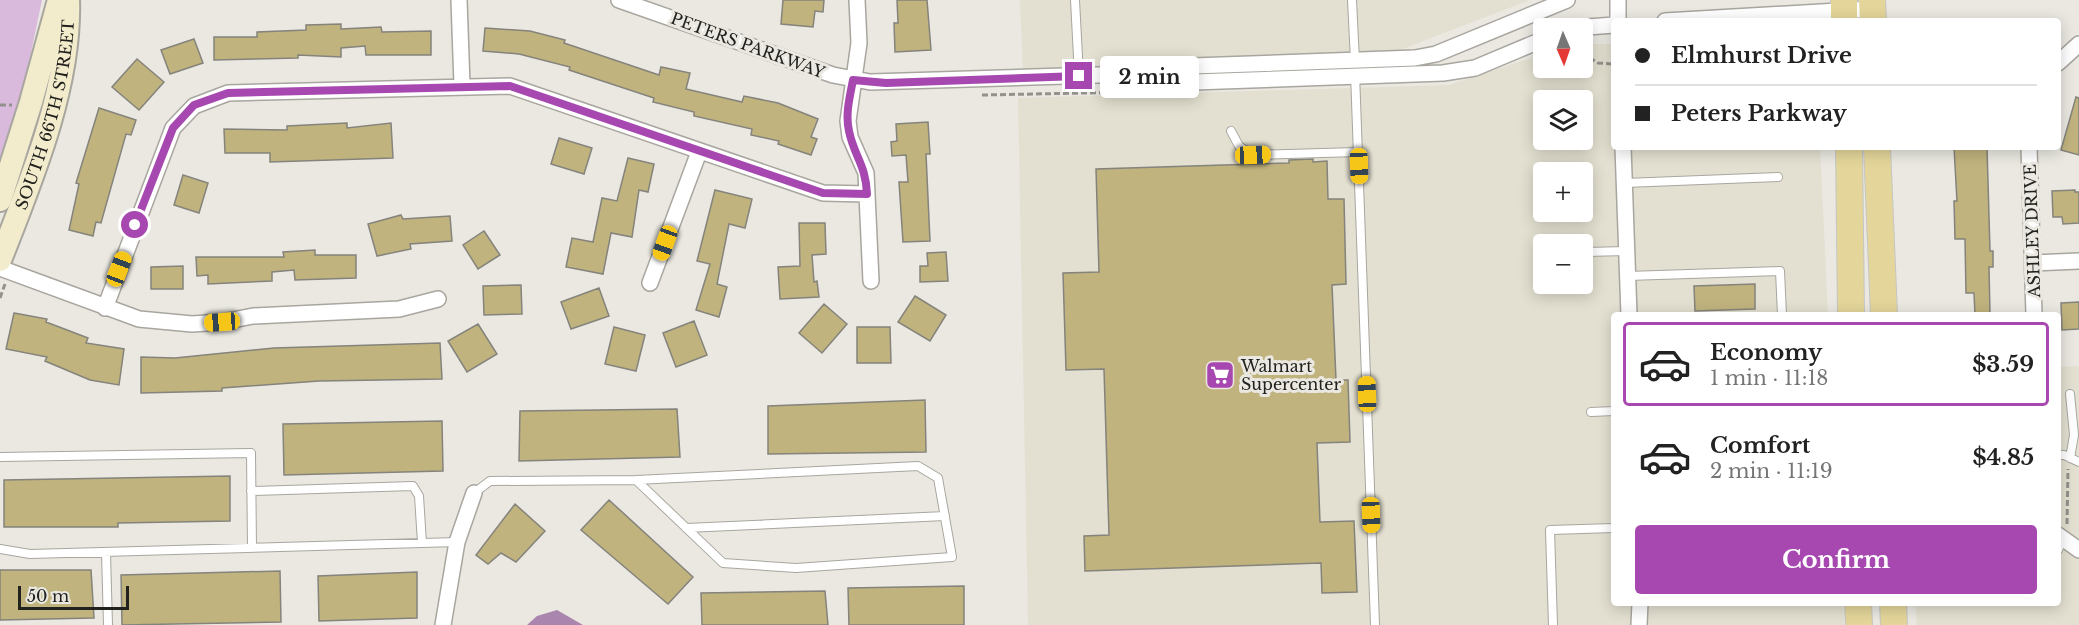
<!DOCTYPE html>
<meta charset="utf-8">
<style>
body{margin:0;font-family:"Libre Baskerville",serif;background:#f6f6f6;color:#222;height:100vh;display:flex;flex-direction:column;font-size:22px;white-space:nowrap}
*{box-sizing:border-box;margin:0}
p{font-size:20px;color:#767676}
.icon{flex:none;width:33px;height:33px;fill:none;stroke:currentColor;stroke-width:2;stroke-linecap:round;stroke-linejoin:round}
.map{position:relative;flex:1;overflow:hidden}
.panel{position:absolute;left:1611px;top:312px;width:450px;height:294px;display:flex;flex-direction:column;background:#fff;border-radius:6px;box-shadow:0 3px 15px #0003}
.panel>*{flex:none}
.guide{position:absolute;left:1611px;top:18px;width:450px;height:132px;border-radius:6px;box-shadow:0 3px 15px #0003;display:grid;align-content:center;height:132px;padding:0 24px;background:#fff}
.needle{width:39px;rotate:178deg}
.fabs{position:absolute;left:1533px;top:18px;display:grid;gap:12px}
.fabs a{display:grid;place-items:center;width:60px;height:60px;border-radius:6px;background:#fff;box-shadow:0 3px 15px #0003;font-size:30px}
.scale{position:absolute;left:18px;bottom:15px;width:111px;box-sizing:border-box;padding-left:6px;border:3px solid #21211e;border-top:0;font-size:16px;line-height:21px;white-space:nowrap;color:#21211e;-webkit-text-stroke:4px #eae8e1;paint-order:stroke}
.end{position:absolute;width:27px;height:27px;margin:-14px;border:8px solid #a748b1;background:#fff;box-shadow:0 0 0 3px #fff}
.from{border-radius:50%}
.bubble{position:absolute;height:42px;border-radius:6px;background:#fff;box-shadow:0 3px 15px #0003;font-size:20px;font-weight:800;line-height:42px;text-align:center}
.car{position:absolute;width:18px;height:36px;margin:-18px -9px;border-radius:8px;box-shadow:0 0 4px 2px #0007;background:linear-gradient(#f5c518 24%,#345 0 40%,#f5c518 0 76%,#345 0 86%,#f5c518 0)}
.guide b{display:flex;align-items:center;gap:21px;height:57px;font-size:22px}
.guide b+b{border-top:2px solid #e0e0e0}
.guide i{width:15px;height:15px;background:#222}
ul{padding:10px 0 0;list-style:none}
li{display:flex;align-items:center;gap:18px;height:84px;margin:0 12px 9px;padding:0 12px;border:3px solid transparent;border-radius:6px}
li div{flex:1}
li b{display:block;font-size:22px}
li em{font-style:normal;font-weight:800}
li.current{border-color:#a748b1}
li>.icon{width:54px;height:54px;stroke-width:1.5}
.button{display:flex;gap:12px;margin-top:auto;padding:12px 24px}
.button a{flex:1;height:69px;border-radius:6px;background:#a748b1;color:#fff;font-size:24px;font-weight:800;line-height:69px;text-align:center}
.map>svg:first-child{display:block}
</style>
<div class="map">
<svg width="2079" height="625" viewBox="0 0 2079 625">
<rect width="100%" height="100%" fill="#eae8e1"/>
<path fill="#e3e0d1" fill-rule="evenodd" d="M1020 0H1530L1400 50 1023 70Z
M1583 44H1614V147H1820L1828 315H1614V603H1843L1844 625H1028L1018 98 1449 85 1543 54 1544 68H1582ZM1544 100H1582V140H1544ZM1544 172H1582V212H1544ZM1544 244H1582V284H1544Z
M2079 366V625H1917L1915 603H2058V367Z"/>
<path fill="#d9b9dc" d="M0 0H42L20 105 0 169Z"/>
<path fill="#aa85ae" d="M557 610 583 625H527L537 616Z"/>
<path fill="#c0b37e" stroke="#84837c" stroke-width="1.5" d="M783 0H824L823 12 815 11 813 27 781 24Z
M897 0H927L931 50 895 52 894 23H898Z
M341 24V29L381 27 382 32 431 31V55H366L365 46 341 48V57L298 55V58L214 60V37H257V32L306 30V25Z
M485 28 530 31 565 40 564 43 659 75 661 67 690 73 686 89 742 102 744 96 778 103 818 119 811 137 817 139 811 155 778 144 779 141 751 135 752 129 694 116V112L653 102 654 98 569 70 570 67 519 54 483 51Z
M194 39 203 63 170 74 161 50Z
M137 59 164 82 139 110 112 87Z
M2076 97 2079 98V155L2061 150Z
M99 108 136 120 131 135 126 134 101 223 96 222 93 236 69 230 79 184 76 183Z
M928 122 930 154H926L930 241 903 242 899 182H908L906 155 892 156 891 142 897 141 896 124Z
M347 123V128L391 123 393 158 270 162V153H225L224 129 287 130V126Z
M559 138 592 148 584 174 551 164Z
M1954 147H1987L1990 251H1993V267H1989L1990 315H1975L1974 293H1966L1965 239H1955L1954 201H1957Z
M628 158 654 164 648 192 639 190 632 237 611 233 603 274 566 267 572 238 593 242 602 198 617 201Z
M1313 159V162L1327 161 1328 199H1344L1346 284 1332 285 1336 380H1348L1350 442 1317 443 1320 522 1354 521 1357 592 1322 593 1321 563 1085 571 1084 536 1109 535 1104 369 1066 370 1063 273 1099 272 1096 169 1289 163V160Z
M183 175 208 183 199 213 174 205Z
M715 190 752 199 745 228 729 224 717 284 727 287 719 317 696 310 710 264 697 261Z
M2075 190V192H2079V223L2063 224 2062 217H2053L2052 191Z
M401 215 403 219 450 216 452 241 410 244 411 249 377 256 368 224Z
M799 223H825L826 254 812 255 814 282 817 281 819 297 780 299 778 267 800 266Z
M484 231 500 255 478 269 463 245Z
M315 250V255H356V278L295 280 294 270 272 272V281L208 284V275L197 276 196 257H284L283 252Z
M946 252 948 281 920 282V266H928L927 253Z
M183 266V289H151V267Z
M1755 284V309L1695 311 1694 286Z
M521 285 522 314 484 315 483 286Z
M599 288 609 316 571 329 561 302Z
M915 296 946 315 930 341 898 322Z
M2079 302V329L2062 330 2061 303Z
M824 304 847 324 822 353 799 333Z
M14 313 47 319 46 322 88 338 86 343 124 349 119 385 90 380 45 361 47 357 6 349Z
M694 321 707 355 676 367 663 333Z
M478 324 497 354 467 372 448 341Z
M614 327 645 335 636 371 605 364Z
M857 327H890L891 363H857Z
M440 343 442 379 319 381 222 388V391L141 393V357L175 358 274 348Z
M925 400 926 452 768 454V406Z
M677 409 680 457 519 461 520 411Z
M442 421 443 471 284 475 283 424Z
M230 476V521L118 523V527H4V480Z
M609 500 693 577 668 604 581 530Z
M515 504 545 531 516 562 501 553 488 564 476 555Z
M0 570H91L94 618 0 620Z
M280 571 281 622 122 625 121 575Z
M417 572V618L319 621 318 576Z
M964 586V625H849L848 588Z
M825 591 828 625H702L701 593Z"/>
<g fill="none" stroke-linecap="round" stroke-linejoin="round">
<g stroke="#a8a69f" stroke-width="10">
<path id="lane" d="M1075 0 1079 76
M1352 0 1355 61
M1355 73 1375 625
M1231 131 1239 146 1253 155 1358 152
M1625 183 1778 177
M1585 252 1627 251
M1628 276 1780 271 1782 315
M1591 412 1614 411
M2058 455H2064L2079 462
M0 457 251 453 252 548
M2070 458 2074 435 2070 394
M251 491 413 486 419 496 422 543
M474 493 490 481 636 480 723 563 796 568 952 557 938 478 918 466 636 480
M686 528 945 516
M0 549 30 554 457 542
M2058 550 2063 539
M106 553 108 625
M1553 625 1550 530 1614 528"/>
</g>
<g stroke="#a8a69f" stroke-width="18">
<path id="street" d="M459 0 462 85
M619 0 833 75 870 82 1131 74 1193 66 1415 58 1436 54 1567 0
M857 0 859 43 848 121 850 137 866 173 871 281
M1618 0V21
M1665 21 1872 9
M1574 28 1614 25
M2058 63 2079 44
M1137 75 1163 82H1194L1443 73 1475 68 1544 39
M1623 147 1629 315
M2029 147 2034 315
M2033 263 2079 261
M0 268 139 319 192 324 222 322 253 316 399 309 438 299
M650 283 699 152
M105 308 173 128 194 106 228 93 510 86 823 193 867 194
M2058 535 2079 550
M443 625 457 542 474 493
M1639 625 1640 603"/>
</g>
<g stroke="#a8a69f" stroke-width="26">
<g id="secondary">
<path d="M0 200 31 102 59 0"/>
<path id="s1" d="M0 260C31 181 71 86 68 0"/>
</g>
</g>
<g stroke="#c5c5c4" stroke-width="28">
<path id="primary" d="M1844 0V21
M1872 0 1873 21
M1849 147 1851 315
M1877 147 1884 315
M1858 603 1859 625
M1893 603 1894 625"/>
</g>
<path stroke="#93918c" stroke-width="3" stroke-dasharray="6 3" stroke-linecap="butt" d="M1582 53 1598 63 1614 64
M982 95 1137 92
M0 105H12
M0 298 5 284
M2067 524 2068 469"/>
<use href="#lane" stroke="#fff" stroke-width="8"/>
<use href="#street" stroke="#fff" stroke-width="15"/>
<use href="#secondary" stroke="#f2ebcc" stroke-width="22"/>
<use href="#primary" stroke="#e4d69a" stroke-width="26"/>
</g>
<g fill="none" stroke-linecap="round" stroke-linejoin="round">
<path stroke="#a748b1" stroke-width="8" d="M135 225 173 128 194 105 228 93 510 86 823 193 867 194C866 165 854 156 849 131 845 114 850 96 853 80L886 83 1079 76"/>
</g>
<defs>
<g id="supermarket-square" transform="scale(1.5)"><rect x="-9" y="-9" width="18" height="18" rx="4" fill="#a748b1" stroke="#eae8e1"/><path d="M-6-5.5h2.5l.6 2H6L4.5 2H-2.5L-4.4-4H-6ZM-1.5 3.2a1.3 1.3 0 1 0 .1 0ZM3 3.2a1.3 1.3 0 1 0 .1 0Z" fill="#fff"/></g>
</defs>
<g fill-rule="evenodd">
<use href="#supermarket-square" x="1220" y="375"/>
</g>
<g text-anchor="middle" stroke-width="6" stroke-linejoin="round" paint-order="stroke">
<g font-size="16" fill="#21211e" stroke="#eae8e1">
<text transform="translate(748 45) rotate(20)" y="6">PETERS PARKWAY</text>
<text dy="6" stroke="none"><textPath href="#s1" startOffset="153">SOUTH 66TH STREET</textPath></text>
<text transform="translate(2032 231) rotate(-92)" y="6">ASHLEY DRIVE</text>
</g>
<g font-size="16" fill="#21211e" stroke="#eae8e1" text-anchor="start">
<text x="1241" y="372">Walmart<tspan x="1241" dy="18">Supercenter</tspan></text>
</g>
</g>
</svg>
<div class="fabs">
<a><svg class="needle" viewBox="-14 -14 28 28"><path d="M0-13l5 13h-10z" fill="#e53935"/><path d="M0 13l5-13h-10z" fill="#767676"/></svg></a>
<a><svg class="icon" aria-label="layers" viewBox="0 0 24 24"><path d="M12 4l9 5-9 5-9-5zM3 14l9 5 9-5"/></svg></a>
<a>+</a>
<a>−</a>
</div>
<div class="scale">50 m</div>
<i class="end from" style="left:135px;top:225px"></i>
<i class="end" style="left:1079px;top:76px"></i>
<div class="bubble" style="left:1100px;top:56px;width:99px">2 min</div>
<i class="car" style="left:1253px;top:155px;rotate:88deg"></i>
<i class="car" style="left:1359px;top:166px;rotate:178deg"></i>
<i class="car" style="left:665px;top:243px;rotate:200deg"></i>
<i class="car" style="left:119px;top:269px;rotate:21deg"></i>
<i class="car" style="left:222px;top:322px;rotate:266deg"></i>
<i class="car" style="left:1367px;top:394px;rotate:358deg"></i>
<i class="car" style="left:1371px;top:515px;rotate:178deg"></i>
<div class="guide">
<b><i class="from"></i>Elmhurst Drive</b>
<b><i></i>Peters Parkway</b>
</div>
<section class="panel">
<ul>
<li class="current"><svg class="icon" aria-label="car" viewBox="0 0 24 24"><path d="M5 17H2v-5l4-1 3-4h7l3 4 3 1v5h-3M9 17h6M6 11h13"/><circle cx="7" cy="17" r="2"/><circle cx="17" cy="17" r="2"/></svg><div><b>Economy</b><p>1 min · 11:18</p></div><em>$3.59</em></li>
<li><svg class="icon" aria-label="car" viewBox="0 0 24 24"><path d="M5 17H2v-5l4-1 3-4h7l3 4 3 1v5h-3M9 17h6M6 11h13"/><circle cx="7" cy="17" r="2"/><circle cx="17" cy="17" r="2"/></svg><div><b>Comfort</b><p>2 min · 11:19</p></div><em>$4.85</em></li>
</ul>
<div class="button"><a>Confirm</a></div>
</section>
</div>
